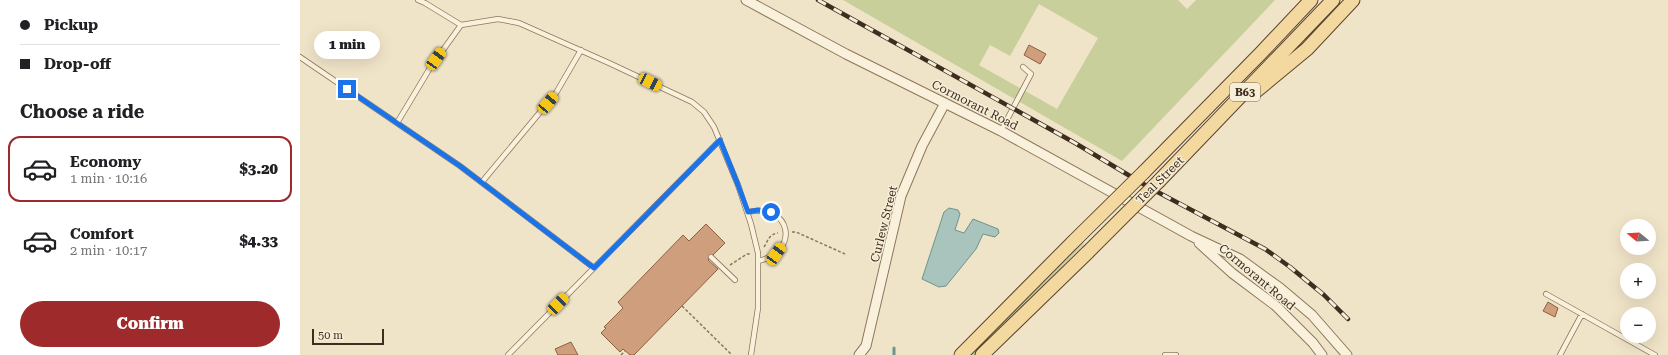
<!DOCTYPE html>
<meta charset="utf-8">
<style>
body{margin:0;font-family:"Roboto Serif",serif;background:#f6f6f6;color:#202124;height:100vh;display:flex;flex-direction:column;font-size:15px;white-space:nowrap}
*{box-sizing:border-box;margin:0}
p{font-size:13px;color:#757577}
.icon{flex:none;width:22px;height:22px;fill:none;stroke:currentColor;stroke-width:2;stroke-linecap:round;stroke-linejoin:round}
.map{position:relative;flex:1;overflow:hidden}
.side{display:flex;flex-direction:column;background:#fff;width:300px}
.side>*{flex:none}
.top-card{display:grid;align-content:center;height:88px;padding:0 20px;background:#fff}
.needle{width:26px;rotate:288deg}
.buttons{position:absolute;left:1320px;top:219px;display:grid;gap:8px}
.buttons a{display:grid;place-items:center;width:36px;height:36px;border-radius:50%;background:#fff;box-shadow:0 4px 16px #0002;font-size:20px}
.scale{position:absolute;left:12px;bottom:10px;width:72px;box-sizing:border-box;padding-left:4px;border:2px solid #3d2e20;border-top:0;font-size:11px;line-height:14px;white-space:nowrap;color:#3d2e20;-webkit-text-stroke:3px #f7eed8;paint-order:stroke}
.end{position:absolute;width:18px;height:18px;margin:-9px;border:5px solid #1a73e8;background:#fff;box-shadow:0 0 0 2px #fff}
.from{border-radius:50%}
.bubble{position:absolute;height:28px;border-radius:14px;background:#fff;box-shadow:0 4px 16px #0002;font-size:13px;font-weight:800;line-height:28px;text-align:center}
.car{position:absolute;width:12px;height:24px;margin:-12px -6px;border-radius:5px;box-shadow:0 0 3px 1px #0007;background:linear-gradient(#f5c518 24%,#345 0 40%,#f5c518 0 76%,#345 0 86%,#f5c518 0)}
.top-card b{display:flex;align-items:center;gap:14px;height:38px;font-size:15px}
.top-card b+b{border-top:1px solid #e0e0e0}
.top-card i{width:10px;height:10px;background:#202124}
ul{padding:0;list-style:none}
li{display:flex;align-items:center;gap:12px;height:66px;margin:0 8px 6px;padding:0 12px;border:2px solid transparent;border-radius:12px}
li div{flex:1}
li b{display:block;font-size:15px}
li em{font-style:normal;font-weight:800}
li.active{border-color:#9e2a2b}
li>.icon{width:36px;height:36px;stroke-width:1.5}
h2{padding:0 20px;font-size:18px;line-height:48px}
.cta{display:flex;gap:8px;margin-top:auto;padding:8px 20px}
.cta a{flex:1;height:46px;border-radius:24px;background:#9e2a2b;color:#fff;font-size:16px;font-weight:800;line-height:46px;text-align:center}
main{display:flex;flex:1;min-height:0}
.map>svg:first-child{display:block}
</style>
<main>
<section class="side">
<div class="top-card">
<b><i class="from"></i>Pickup</b>
<b><i></i>Drop-off</b>
</div>
<h2>Choose a ride</h2>
<ul>
<li class="active"><svg class="icon" aria-label="car" viewBox="0 0 24 24"><path d="M5 17H2v-5l4-1 3-4h7l3 4 3 1v5h-3M9 17h6M6 11h13"/><circle cx="7" cy="17" r="2"/><circle cx="17" cy="17" r="2"/></svg><div><b>Economy</b><p>1 min · 10:16</p></div><em>$3.20</em></li>
<li><svg class="icon" aria-label="car" viewBox="0 0 24 24"><path d="M5 17H2v-5l4-1 3-4h7l3 4 3 1v5h-3M9 17h6M6 11h13"/><circle cx="7" cy="17" r="2"/><circle cx="17" cy="17" r="2"/></svg><div><b>Comfort</b><p>2 min · 10:17</p></div><em>$4.33</em></li>
</ul>
<div class="cta"><a>Confirm</a></div>
</section>
<div class="map">
<svg width="1368" height="355" viewBox="0 0 1368 355">
<rect width="100%" height="100%" fill="#f0e4c8"/>
<path fill="#c9cf9b" fill-rule="evenodd" d="M543 0H878L887 9 896 0H975L822 161ZM739 4 798 38 757 109 679 65 690 45 710 56Z
M782 241 784 244 675 355H669Z"/>
<path fill="#a9c4bc" stroke="#6f938a" d="M649 208 658 210 660 214 655 230 664 233 673 219 698 229 699 233 695 237 683 234 676 249 646 286 639 287 622 279 644 212Z"/>
<g fill="none" stroke-linecap="round" stroke-linejoin="round">
<path stroke="#6f938a" stroke-width="3" d="M594 355V348"/>
</g>
<path fill="#cf9f7d" stroke="#8d5f41" d="M729 45 746 54 740 64 724 55Z
M406 224 425 243 408 260 418 269 334 355H330L323 349 320 352 301 333 306 328 304 327 323 308 318 302 383 235 389 241Z
M1248 302 1258 308 1255 317 1243 311Z
M271 342 278 355H258L255 349Z"/>
<g fill="none" stroke-linecap="round" stroke-linejoin="round">
<g stroke="#8d765c" stroke-width="6">
<path id="service" d="M118 0 125 3 161 25
M0 57 160 166 294 268
M97 123 130 68 161 25 198 19 219 23 309 63 392 102 404 112 414 127 438 185 451 224 458 253V308L451 355
M701 131 731 74 723 67
M182 182 256 93 281 50
M448 212C491 202 501 252 458 261
M411 257 435 280
M1246 294 1355 355
M208 355 420 140
M865 355H876
M1260 355 1282 314"/>
</g>
<g stroke="#8d765c" stroke-width="11">
<path id="minor" d="M446 0 546 54 701 131 891 236 940 259 980 288 1012 315 1047 355
M899 243 932 273 976 306 1013 343 1022 355
M559 355 566 346 601 196 622 146 645 103"/>
</g>
<g stroke="#5b4430" stroke-width="15">
<path id="primary" d="M955 92 1007 49 1053 0
M844 172 960 54 1011 0
M859 181 1033 0
M661 355 773 242
M682 355 788 252"/>
</g>
<path stroke="#8d765c" stroke-width="1.5" stroke-dasharray="3 2" stroke-linecap="butt" d="M492 232H496L545 254
M464 247C468 241 469 234 478 233
M430 265 447 254H451
M382 306 432 355
M321 355 325 351"/>
<use href="#service" stroke="#faf1dc" stroke-width="4.5"/>
<use href="#minor" stroke="#faf1dc" stroke-width="9"/>
<use href="#primary" stroke="#f3d9a0" stroke-width="13"/>
<g stroke="#3d2e20" stroke-width="4.5">
<path id="rail" d="M518 0 775 143 850 188 965 249 990 267 1024 295 1048 319"/>
</g>
<use href="#rail" stroke="#f7eed8" stroke-width="3" stroke-dasharray="9" stroke-linecap="butt"/>
<g stroke="#5b4430" stroke-width="15" stroke-linecap="butt">
<path id="primary-bridge" d="M773 242 844 172
M788 252 859 181"/>
</g>
<use href="#primary-bridge" stroke="#f3d9a0" stroke-width="13"/>
</g>
<g fill="none" stroke-linecap="round" stroke-linejoin="round">
<path stroke="#1a73e8" stroke-width="5" d="M47 89 160 166 294 268 420 140 438 185 448 212 458 210 471 212"/>
</g>
<g text-anchor="middle" stroke-width="3" stroke-linejoin="round" paint-order="stroke">
<rect fill="#f7eed8" stroke="#756857" stroke-width="1" x="930" y="83" width="30" height="18" rx="3"/>
<g font-size="11" font-weight="bold" fill="#3d2e20">
<text x="945" y="96">B63</text>
</g>
<g font-size="12" fill="#3d2e20" stroke="#f7eed8">
<text transform="translate(675 105) rotate(27)" y="4">Cormorant Road</text>
<text transform="translate(860 180) rotate(-45)" y="4">Teal Street</text>
<text transform="translate(584 224) rotate(-76)" y="4">Curlew Street</text>
<text transform="translate(957 277) rotate(40)" y="4">Cormorant Road</text>
</g>
</g>
</svg>
<div class="buttons">
<a><svg class="needle" viewBox="-14 -14 28 28"><path d="M0-13l5 13h-10z" fill="#e53935"/><path d="M0 13l5-13h-10z" fill="#757577"/></svg></a>
<a>+</a>
<a>−</a>
</div>
<div class="scale">50 m</div>
<i class="end from" style="left:471px;top:212px"></i>
<i class="end" style="left:47px;top:89px"></i>
<div class="bubble" style="left:14px;top:31px;width:66px">1 min</div>
<i class="car" style="left:136px;top:59px;rotate:35deg"></i>
<i class="car" style="left:350px;top:82px;rotate:116deg"></i>
<i class="car" style="left:248px;top:103px;rotate:40deg"></i>
<i class="car" style="left:476px;top:254px;rotate:35deg"></i>
<i class="car" style="left:258px;top:304px;rotate:44deg"></i>
</div>
</main>
